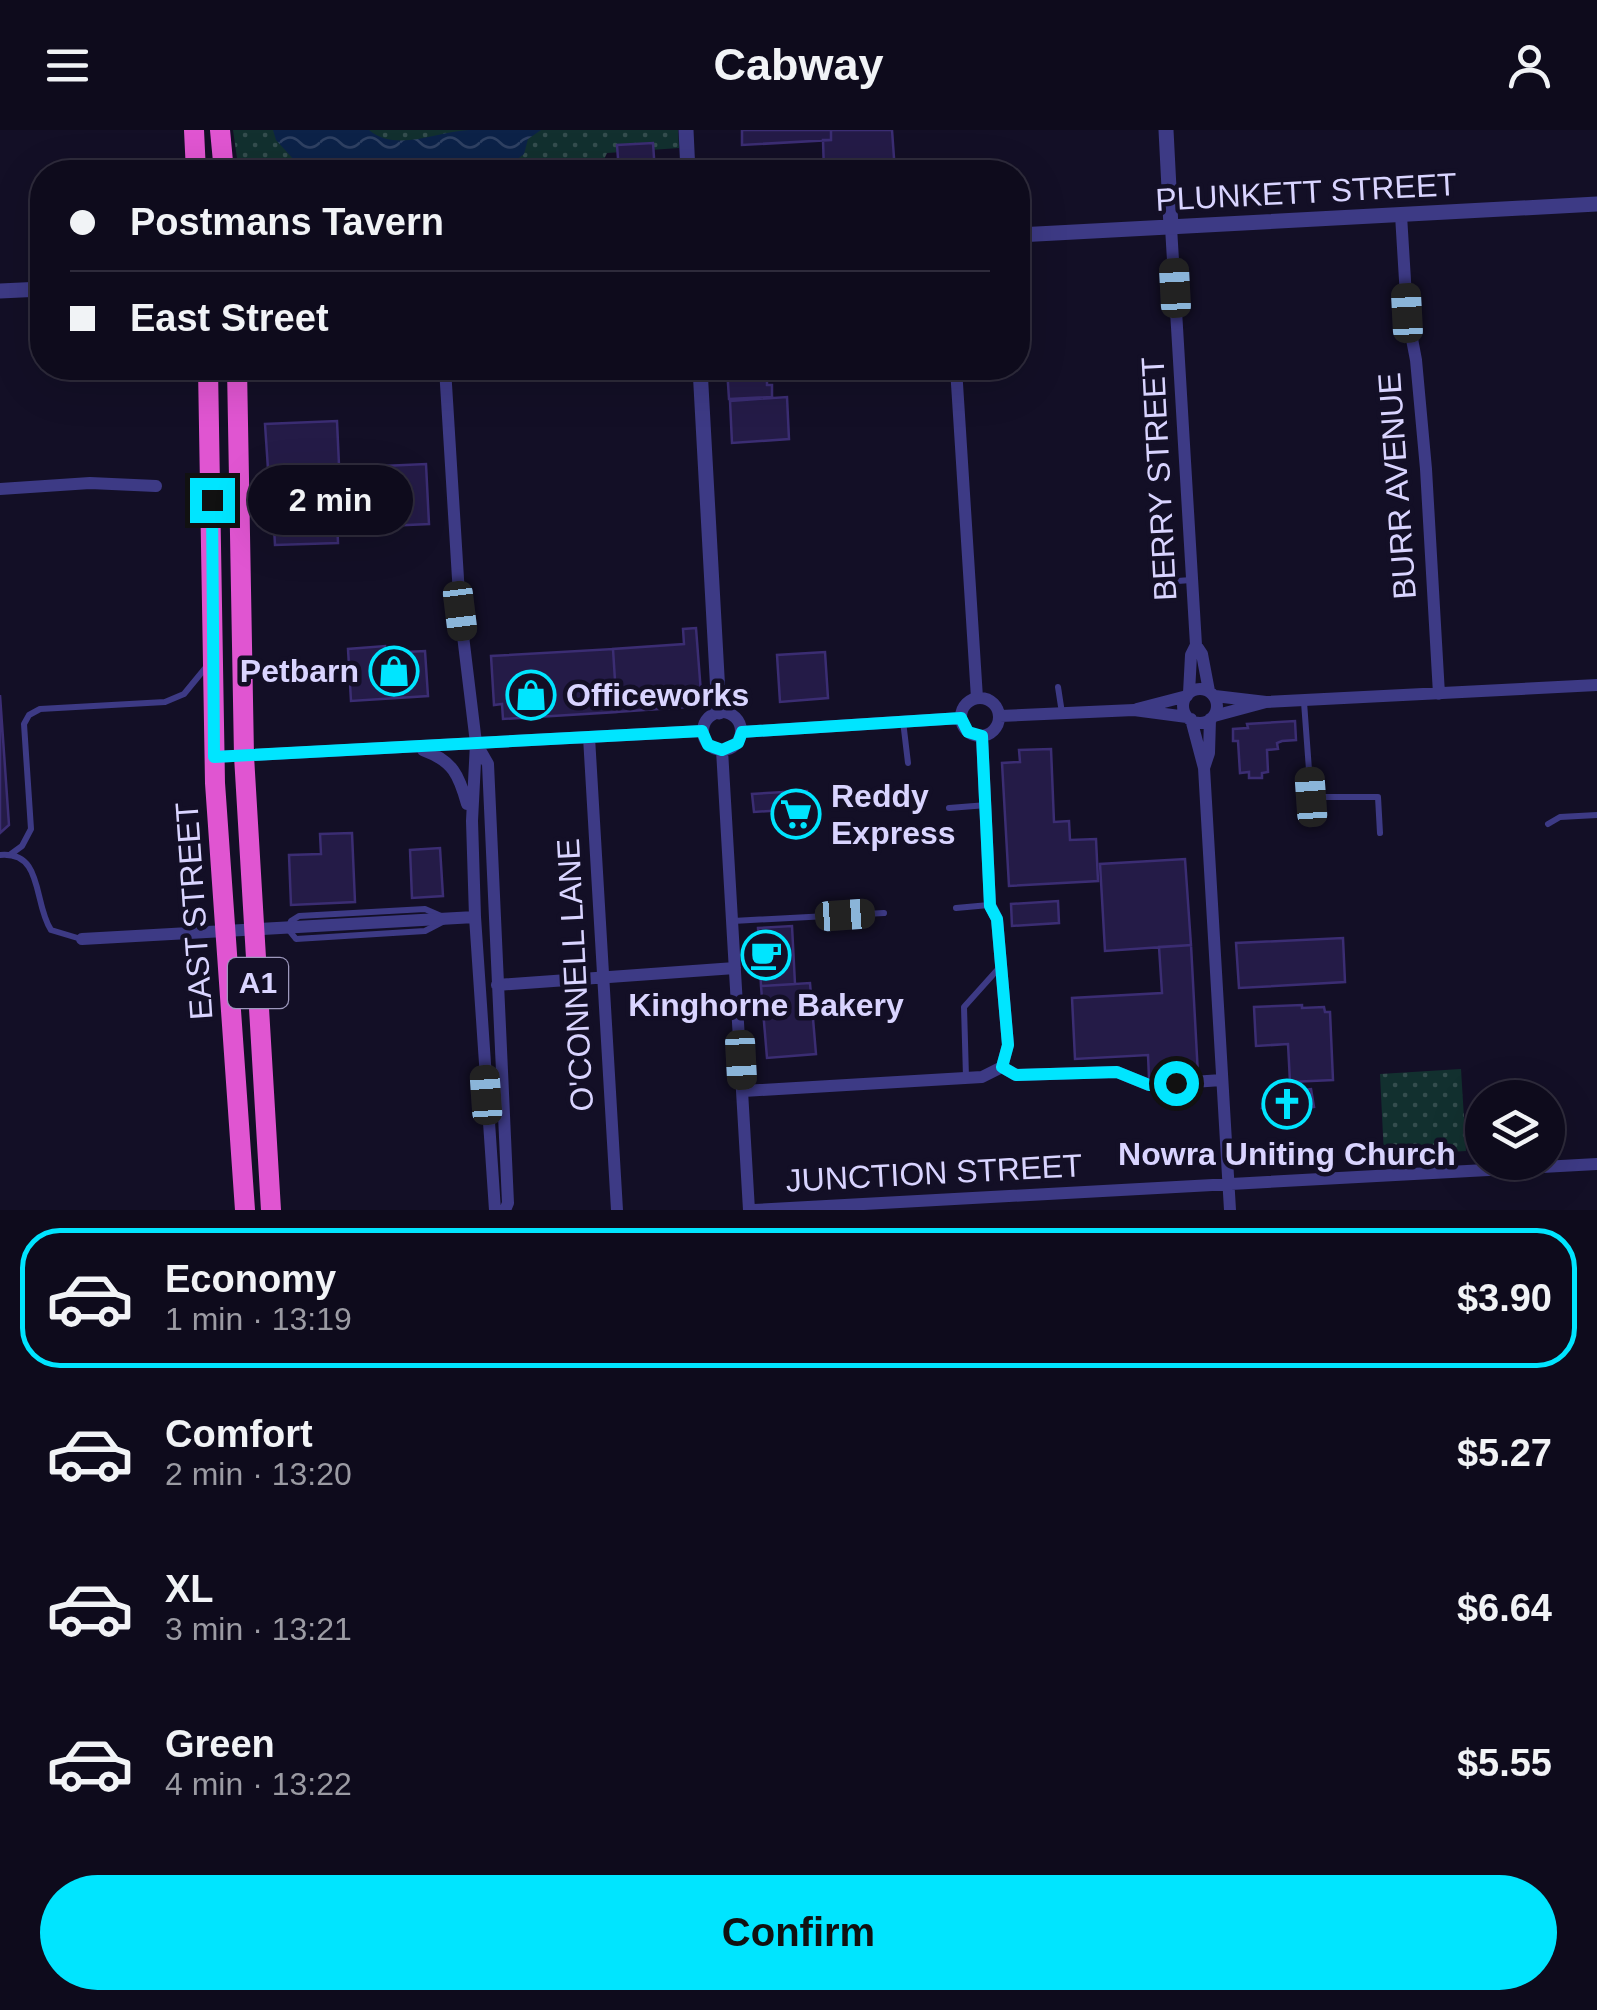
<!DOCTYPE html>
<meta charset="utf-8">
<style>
body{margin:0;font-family:Helvetica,sans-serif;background:#171425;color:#f1f3f6;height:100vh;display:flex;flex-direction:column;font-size:38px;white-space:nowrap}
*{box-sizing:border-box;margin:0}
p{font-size:32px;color:#9b9ba3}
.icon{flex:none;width:55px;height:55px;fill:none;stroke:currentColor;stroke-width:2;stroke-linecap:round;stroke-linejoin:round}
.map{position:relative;height:1080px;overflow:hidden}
.drawer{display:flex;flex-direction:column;background:#0e0b1c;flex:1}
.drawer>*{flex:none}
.hud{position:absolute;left:30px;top:30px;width:1000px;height:220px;border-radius:40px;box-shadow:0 10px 40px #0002,0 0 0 2px #2e2b3b;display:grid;align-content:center;height:220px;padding:0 40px;background:#0e0b1c}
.controls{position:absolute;left:1465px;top:950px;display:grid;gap:20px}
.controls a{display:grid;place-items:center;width:100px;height:100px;border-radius:50%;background:#0e0b1c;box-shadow:0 10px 40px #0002,0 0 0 2px #2e2b3b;font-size:50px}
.end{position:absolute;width:45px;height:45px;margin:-22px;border:12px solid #00e5ff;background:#111;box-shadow:0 0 0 5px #111}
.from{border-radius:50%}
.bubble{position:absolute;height:70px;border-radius:35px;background:#0e0b1c;box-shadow:0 10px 40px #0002,0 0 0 2px #2e2b3b;font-size:32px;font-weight:700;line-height:70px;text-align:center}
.car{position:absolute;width:30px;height:60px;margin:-30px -15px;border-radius:12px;box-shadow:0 0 8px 2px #0007;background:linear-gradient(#222 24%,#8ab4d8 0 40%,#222 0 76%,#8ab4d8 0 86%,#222 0)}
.hud b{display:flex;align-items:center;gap:35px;height:95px;font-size:38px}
.hud b+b{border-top:2px solid #2e2b3b}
.hud i{width:25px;height:25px;background:#f1f3f6}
ul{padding:18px 0 0;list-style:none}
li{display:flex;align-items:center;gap:30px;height:140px;margin:0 20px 15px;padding:0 20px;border:5px solid transparent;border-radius:40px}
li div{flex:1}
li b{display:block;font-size:38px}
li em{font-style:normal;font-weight:700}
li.on{border-color:#00e5ff}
li>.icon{width:90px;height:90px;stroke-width:1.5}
.primary-button{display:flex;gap:20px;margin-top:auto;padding:20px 40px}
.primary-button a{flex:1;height:115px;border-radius:60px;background:#00e5ff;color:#111;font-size:40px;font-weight:700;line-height:115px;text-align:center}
header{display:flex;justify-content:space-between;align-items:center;height:130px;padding:0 40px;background:#0e0b1c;font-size:45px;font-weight:700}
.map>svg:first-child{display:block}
</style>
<header><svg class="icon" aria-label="menu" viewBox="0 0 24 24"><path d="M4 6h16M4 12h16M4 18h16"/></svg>Cabway<svg class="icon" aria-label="person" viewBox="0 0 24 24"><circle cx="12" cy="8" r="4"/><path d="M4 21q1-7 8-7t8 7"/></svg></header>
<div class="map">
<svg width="1597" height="1080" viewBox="0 0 1597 1080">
<defs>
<pattern id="grass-dots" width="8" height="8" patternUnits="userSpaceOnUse" patternTransform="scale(2.5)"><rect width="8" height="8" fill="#12302f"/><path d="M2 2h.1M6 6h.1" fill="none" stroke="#344d4e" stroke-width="1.8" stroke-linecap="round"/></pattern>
<pattern id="water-waves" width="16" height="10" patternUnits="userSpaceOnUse" patternTransform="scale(2.5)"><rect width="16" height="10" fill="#0c2248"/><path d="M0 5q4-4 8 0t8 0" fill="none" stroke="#2f4163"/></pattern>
</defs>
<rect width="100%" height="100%" fill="#130f26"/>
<path fill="url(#grass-dots)" d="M233 0H678L679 18 607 23 598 42H239Z
M1461 939 1466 1021 1384 1026 1380 944Z"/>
<path fill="url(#water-waves)" d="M273 0H369C396 23 438 1 469 0 493 0 517 0 541 0L528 9 524 24 501 42H305L276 10Z"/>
<path fill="#241b47" stroke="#3b2d73" stroke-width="2.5" d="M742 0H831V10L742 15Z
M831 0H892L895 42H824L823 10H831Z
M653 13 655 42H619L617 15Z
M727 238H767V255H772V267L729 269Z
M787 267 789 309 732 313 730 271Z
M337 291 339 335 268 339 265 294Z
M426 334 429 394 364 397 361 337Z
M335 339 338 413 275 415 271 343Z
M696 498 702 576 617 582 613 519 684 514 683 499Z
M385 516V523L425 521 428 566 351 571 348 519Z
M613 519 617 582 503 589 502 574 494 575 491 526Z
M825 522 828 568 780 572 777 525Z
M0 565 9 695 0 703Z
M1295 591 1296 610 1282 611 1277 613 1278 619 1267 620 1268 642 1262 643V648H1249V642L1240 643 1238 611H1233V599L1248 598 1247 594Z
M1051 619 1054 692 1069 691 1070 710 1096 709 1098 751 1009 756 1002 633 1020 632 1019 620Z
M807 661 809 703 790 705 789 689H784L783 662Z
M783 662 784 680 754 682 752 664Z
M352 703 355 772 291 775 289 725 321 724 320 704Z
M440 718 443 766 412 768 410 720Z
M1185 729 1191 815 1105 821 1100 734Z
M1058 771 1059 793 1012 796 1011 774Z
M792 796 795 854 761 856 758 798Z
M1343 808 1345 852 1239 858 1236 813Z
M1191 815 1198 945 1149 948 1148 925 1075 929 1072 868 1162 863 1159 817Z
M810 853 816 924 767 928 761 856Z
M1302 875V878L1324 877 1325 882H1330L1333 950 1290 952 1288 914 1256 916 1254 877Z
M1311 959 1314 977 1268 983 1267 978H1262L1265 964Z"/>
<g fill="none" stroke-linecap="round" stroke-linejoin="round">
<path stroke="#3d3a85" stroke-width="6" d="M1164 452 1191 450
M1058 557 1062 583
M1304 572 1311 667H1378L1380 703
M903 591 908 633
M949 678 987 675
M1548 694 1560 687 1597 685
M11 724 22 716 31 699 24 594 29 585 40 579 165 572 184 564 207 536
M0 725C44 721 33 773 51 800L81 809
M956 778 989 775
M425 779 448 789 425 801 296 809 288 799 291 791 299 786Z
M733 791 884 783
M966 947 964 877 999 838"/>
<path stroke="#3d3a85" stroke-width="12" d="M1401 85 1407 183 1416 230 1426 339 1439 564
M1171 97 1196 515 1202 524 1209 561
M445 238 460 481 476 613 472 691 475 787 495 1080
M956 238 977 568
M0 359 90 353 156 356
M1183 576a17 17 0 1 1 34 0a17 17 0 1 1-34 0Z
M1189 563 1191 525 1196 515
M1215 566 1266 572 1597 555
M961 587a19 19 0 1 1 38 0a19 19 0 1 1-38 0Z
M1137 579 1187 566
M703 601a19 19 0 1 1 38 0a19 19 0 1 1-38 0Z
M1000 586 1134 580 1187 587
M1214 586 1266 572
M1191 589 1204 638 1230 1080
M742 602 961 588
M589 607 617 1080
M982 607 990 775 997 789 1008 915 1002 937
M476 613 488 634 508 1073 505 1080
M423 620C453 631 459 645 467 674
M722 620 749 1080
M215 627 702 601
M1204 638 1209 623 1210 589
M82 809 475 787
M497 855 735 838
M1002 937 1016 945 1117 942 1149 955 1222 950
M743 961 982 947 1002 937
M754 1080 1597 1034"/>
<path stroke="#3d3a85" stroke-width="15" d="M686 0 688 42
M1166 0 1171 97
M1018 105 1597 74
M0 161 42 159
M700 238 719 582"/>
<path stroke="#e055d1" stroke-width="20" d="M194 0 196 42
M220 0 224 42
M208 238 215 653 245 1080
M237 238 244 626 271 1080"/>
</g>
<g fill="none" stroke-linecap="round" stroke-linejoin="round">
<path stroke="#00e5ff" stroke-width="12" d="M212 370 214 627 702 601 708 615 722 620 738 613 742 602 961 588 968 602 982 606 990 776 997 789 1008 915 1002 937 1016 945 1117 942 1149 955 1176 953"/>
</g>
<defs>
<g id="shop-ring" transform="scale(2.5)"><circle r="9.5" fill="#130f26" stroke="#00e5ff" stroke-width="1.5"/><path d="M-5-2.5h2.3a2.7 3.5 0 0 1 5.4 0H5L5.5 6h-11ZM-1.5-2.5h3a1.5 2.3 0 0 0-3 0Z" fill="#00e5ff"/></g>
<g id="supermarket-ring" transform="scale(2.5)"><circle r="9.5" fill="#130f26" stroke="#00e5ff" stroke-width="1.5"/><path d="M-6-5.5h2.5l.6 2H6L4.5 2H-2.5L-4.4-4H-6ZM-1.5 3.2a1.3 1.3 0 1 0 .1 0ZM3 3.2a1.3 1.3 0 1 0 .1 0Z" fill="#00e5ff"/></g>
<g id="cafe-ring" transform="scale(2.5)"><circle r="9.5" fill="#130f26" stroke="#00e5ff" stroke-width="1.5"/><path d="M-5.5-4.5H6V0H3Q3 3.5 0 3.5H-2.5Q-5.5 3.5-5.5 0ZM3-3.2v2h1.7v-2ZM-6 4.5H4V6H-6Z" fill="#00e5ff"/></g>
<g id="church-ring" transform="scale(2.5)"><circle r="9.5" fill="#130f26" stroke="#00e5ff" stroke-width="1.5"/><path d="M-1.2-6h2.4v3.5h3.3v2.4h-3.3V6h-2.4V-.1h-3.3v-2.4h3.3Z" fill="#00e5ff"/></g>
</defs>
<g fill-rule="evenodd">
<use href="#shop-ring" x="394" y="541"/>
<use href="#shop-ring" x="531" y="565"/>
<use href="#supermarket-ring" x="796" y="684"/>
<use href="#cafe-ring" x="766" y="825"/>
<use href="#church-ring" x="1287" y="974"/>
</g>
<g text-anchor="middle" stroke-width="9" stroke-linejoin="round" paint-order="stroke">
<rect fill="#130f26" stroke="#9e99be" stroke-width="2.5" x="228" y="828" width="60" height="50" rx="8"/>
<g font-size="30" font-weight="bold" fill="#d9d4ff">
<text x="258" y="863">A1</text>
</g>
<g font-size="32" fill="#d9d4ff" stroke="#130f26">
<text transform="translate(1306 62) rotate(-3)" y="11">PLUNKETT STREET</text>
<text transform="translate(1159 349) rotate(-93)" y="11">BERRY STREET</text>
<text transform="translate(1397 356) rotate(-94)" y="11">BURR AVENUE</text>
<text transform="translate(194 781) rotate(-94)" y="11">EAST STREET</text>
<text transform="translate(575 845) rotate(-93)" y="11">O'CONNELL LANE</text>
<text transform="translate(934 1043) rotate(-3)" y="11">JUNCTION STREET</text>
</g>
<g font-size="32" font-weight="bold" fill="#d9d4ff" stroke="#130f26" text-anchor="start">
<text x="359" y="552" text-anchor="end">Petbarn</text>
<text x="566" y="576">Officeworks</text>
<text x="831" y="677">Reddy<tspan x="831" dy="37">Express</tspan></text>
<text x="766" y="886" text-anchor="middle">Kinghorne Bakery</text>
<text x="1287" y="1035" text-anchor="middle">Nowra Uniting Church</text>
</g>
</g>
</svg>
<div class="controls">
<a><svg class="icon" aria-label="layers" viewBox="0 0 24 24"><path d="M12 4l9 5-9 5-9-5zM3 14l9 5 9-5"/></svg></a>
</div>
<i class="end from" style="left:1176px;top:953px"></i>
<i class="end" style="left:212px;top:370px"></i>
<div class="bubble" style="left:248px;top:335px;width:165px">2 min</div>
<i class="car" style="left:1175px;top:158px;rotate:357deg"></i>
<i class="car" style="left:1407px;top:183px;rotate:357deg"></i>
<i class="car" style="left:460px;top:481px;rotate:173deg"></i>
<i class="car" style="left:1311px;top:667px;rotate:356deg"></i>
<i class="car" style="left:845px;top:785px;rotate:86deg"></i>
<i class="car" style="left:741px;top:930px;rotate:177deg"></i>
<i class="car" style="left:486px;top:965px;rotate:356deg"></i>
<div class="hud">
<b><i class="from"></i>Postmans Tavern</b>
<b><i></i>East Street</b>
</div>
</div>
<section class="drawer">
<ul>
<li class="on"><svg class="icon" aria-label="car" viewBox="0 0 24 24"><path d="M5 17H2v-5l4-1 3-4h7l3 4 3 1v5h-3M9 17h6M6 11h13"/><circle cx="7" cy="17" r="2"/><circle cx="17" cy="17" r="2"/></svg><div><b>Economy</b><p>1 min · 13:19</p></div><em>$3.90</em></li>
<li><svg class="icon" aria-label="car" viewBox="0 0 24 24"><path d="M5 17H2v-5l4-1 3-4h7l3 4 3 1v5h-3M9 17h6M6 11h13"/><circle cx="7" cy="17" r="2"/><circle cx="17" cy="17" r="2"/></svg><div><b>Comfort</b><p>2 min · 13:20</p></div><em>$5.27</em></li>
<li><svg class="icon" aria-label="car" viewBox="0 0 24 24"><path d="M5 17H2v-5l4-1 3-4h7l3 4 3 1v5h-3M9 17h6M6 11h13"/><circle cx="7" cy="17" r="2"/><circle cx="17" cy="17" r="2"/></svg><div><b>XL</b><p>3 min · 13:21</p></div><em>$6.64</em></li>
<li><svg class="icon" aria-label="car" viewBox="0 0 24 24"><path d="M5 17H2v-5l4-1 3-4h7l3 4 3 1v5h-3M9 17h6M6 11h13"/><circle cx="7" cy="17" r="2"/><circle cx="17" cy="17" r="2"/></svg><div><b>Green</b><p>4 min · 13:22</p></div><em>$5.55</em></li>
</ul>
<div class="primary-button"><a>Confirm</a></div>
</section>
